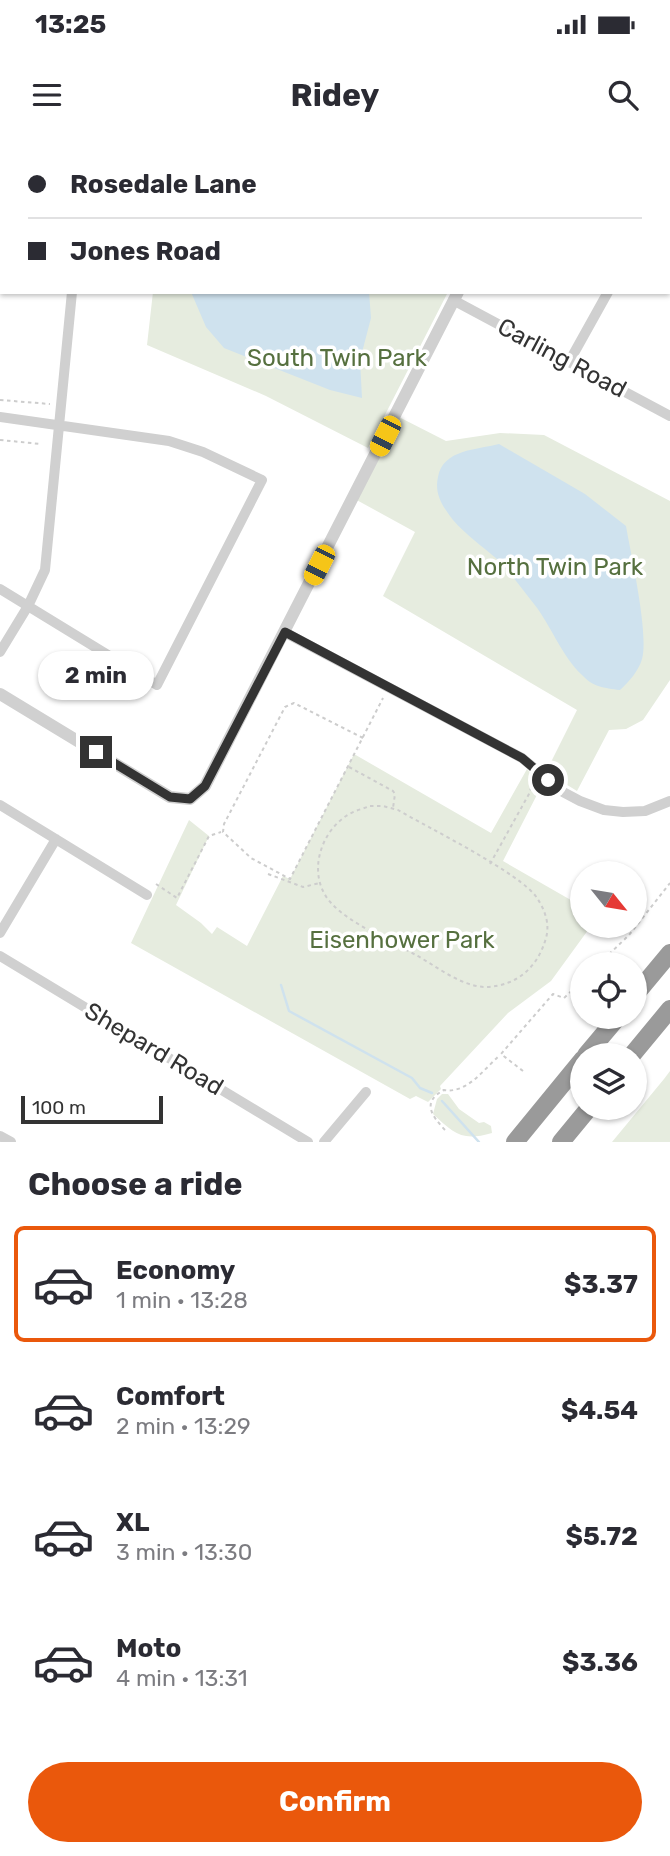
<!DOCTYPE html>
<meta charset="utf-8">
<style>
body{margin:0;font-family:Rubik,sans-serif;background:#f7f7f7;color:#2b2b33;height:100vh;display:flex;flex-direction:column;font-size:26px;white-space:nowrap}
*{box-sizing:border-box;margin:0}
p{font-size:23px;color:#7c7c81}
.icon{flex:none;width:38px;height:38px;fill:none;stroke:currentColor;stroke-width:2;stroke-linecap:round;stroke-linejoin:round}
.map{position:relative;height:1002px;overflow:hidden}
.panel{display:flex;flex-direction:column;background:#fff;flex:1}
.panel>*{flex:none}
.top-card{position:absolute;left:0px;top:0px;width:670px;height:154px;box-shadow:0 2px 5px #0004;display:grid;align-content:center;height:154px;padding:0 28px;background:#fff}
.needle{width:46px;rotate:120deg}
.tools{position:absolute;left:570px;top:721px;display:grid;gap:14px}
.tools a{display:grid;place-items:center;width:77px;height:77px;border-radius:50%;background:#fff;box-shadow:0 2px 5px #0004;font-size:35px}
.scale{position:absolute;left:21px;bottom:18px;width:142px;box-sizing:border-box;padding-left:7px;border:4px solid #333;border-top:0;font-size:19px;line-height:24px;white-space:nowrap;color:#333;-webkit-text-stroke:5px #fff;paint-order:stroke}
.end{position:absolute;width:32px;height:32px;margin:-16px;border:9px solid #333;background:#fff;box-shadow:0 0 0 4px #fff}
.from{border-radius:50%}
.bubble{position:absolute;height:49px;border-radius:24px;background:#fff;box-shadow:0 2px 5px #0004;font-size:23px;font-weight:700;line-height:49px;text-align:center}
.car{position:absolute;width:21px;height:42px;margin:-21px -10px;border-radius:9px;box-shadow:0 0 5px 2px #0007;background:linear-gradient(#f5c518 24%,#345 0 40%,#f5c518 0 76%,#345 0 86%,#f5c518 0)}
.top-card b{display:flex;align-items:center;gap:24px;height:66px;font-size:26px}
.top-card b+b{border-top:2px solid #e1e1e2}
.top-card i{width:18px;height:18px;background:#2b2b33}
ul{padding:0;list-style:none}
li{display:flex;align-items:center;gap:21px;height:116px;margin:0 14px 10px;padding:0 14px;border:4px solid transparent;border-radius:10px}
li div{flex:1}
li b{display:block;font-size:26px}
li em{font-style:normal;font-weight:700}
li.selected{border-color:#ea580c}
li>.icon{width:63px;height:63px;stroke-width:1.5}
h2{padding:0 28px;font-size:32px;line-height:84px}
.primary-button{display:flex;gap:14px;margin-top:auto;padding:14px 28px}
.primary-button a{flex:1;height:80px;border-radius:42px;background:#ea580c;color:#fff;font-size:28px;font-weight:700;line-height:80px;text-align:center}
.status{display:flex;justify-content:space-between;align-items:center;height:49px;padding:0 35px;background:#fff;direction:ltr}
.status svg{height:19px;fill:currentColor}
header{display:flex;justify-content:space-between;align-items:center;height:91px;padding:0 28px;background:#fff;font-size:32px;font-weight:700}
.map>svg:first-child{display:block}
</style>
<div class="status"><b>13:25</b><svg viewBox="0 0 49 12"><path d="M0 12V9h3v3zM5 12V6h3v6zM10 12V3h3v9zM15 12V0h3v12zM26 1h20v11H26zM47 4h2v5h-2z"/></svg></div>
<header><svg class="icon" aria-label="menu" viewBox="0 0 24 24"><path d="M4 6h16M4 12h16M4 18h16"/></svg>Ridey<svg class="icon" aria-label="search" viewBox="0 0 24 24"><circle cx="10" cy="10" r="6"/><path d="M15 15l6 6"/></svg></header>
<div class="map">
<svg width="670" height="1002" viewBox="0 0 670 1002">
<rect width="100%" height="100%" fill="#fff"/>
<path fill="#e6ecdf" d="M153 152H448L368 308 266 256 147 205Z
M395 275 446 301 500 293 544 295 670 361V540L643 580 626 589 609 590 577 651 546 632 577 570 383 456 415 392 353 358Z
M354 614 491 693 527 629 542 645 503 721 583 767V786H591L551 841 508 873 440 946 441 949 428 962 416 956 410 959 131 803 189 680 209 696 176 765 201 783 212 794 217 787 247 806 283 736 290 739Z
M670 931V1002H612L664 939Z
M442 954H448L459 969 479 983 484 982 491 986 492 993C461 1002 454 993 433 974L437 959Z"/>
<path fill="#cfe2ee" d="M191 152H369L371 178 360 220 362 258 330 250 224 208 206 187Z
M499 304 585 354 626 386C631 415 649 494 642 519 639 530 629 542 620 550 604 548 593 547 582 535 561 515 552 487 534 464 522 449 511 433 497 419 482 406 466 395 453 380 443 367 434 354 438 337 443 309 477 310 499 304Z"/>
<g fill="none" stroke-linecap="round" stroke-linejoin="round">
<path stroke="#cfe2ee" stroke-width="2.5" d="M281 845 289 871 412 938 420 948 432 953
M442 961 479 1002"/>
<path stroke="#cdcdcd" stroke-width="2" stroke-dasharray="3.5 3.5" stroke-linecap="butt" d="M0 260 50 264
M0 300 41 304
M363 598 294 563 285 567 224 684 223 692 251 718 290 739 383 558
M349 627 393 651 395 654 393 668
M370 666H383L398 670C427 687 522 734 537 758 545 770 550 784 546 798 538 827 517 846 486 847 461 847 435 825 414 814 389 800 351 784 332 764 307 738 318 695 346 676 353 671 362 669 370 666Z
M490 724 529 654 533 642
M268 734 303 747 320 743
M156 744 177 758 209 696 221 692
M599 824 629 795 670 743
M523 931 501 914 553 854 564 858 583 840
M445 990C432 976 421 962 444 950 467 954 484 929 500 915"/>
<path stroke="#d0d0d0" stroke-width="10" d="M29 0V2
M668 44 670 41
M0 116 2 115
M453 160 670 276
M569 222 608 152
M0 277 169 301 203 312 262 340 157 545 0 449
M284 492 522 618 563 652 580 661 604 670 623 672 645 671 670 661
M0 512 28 466 45 430 72 152
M0 665 147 755
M0 793 56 699
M0 816 308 1002
M0 996 11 1002
M324 1002 366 952"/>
<path stroke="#d0d0d0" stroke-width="12" d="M536 2 537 0
M0 554 170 657 190 659 205 646 458 152"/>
<path stroke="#9a9a9a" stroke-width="18" d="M635 855 670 813
M586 915 618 877
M632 915 670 869
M515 1002 583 919
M561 1002 589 968"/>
</g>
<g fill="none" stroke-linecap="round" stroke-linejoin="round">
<path stroke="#333" stroke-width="9" d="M96 612 170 657 190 659 205 646 285 492 522 618 548 640"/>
</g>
<g text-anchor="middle" stroke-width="7" stroke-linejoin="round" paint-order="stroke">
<g font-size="24" fill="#56703f" stroke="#fff">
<text x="337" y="226">South Twin Park</text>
<text x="555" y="435">North Twin Park</text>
<text x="402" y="808">Eisenhower Park</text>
</g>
<g font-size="24" fill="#333" stroke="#fff">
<text transform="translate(562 218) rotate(28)" y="8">Carling Road</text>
<text transform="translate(154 909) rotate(31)" y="8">Shepard Road</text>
</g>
</g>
</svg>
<div class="tools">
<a><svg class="needle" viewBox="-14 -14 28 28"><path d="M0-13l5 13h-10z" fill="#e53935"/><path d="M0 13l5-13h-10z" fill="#7c7c81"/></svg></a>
<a><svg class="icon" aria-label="locate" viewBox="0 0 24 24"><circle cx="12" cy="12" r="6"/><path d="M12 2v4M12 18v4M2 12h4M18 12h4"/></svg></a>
<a><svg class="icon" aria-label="layers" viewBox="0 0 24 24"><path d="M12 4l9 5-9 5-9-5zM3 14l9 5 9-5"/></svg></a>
</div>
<div class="scale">100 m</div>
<i class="end from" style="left:548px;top:640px"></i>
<i class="end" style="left:96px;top:612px"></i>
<div class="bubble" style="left:38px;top:511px;width:116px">2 min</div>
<i class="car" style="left:385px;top:296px;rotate:207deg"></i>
<i class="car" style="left:319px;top:425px;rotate:207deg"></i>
<div class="top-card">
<b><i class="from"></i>Rosedale Lane</b>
<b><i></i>Jones Road</b>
</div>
</div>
<section class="panel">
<h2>Choose a ride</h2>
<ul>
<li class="selected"><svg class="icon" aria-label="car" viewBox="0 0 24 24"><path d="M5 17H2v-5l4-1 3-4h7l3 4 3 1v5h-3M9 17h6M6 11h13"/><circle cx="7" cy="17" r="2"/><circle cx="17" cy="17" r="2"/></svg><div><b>Economy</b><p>1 min · 13:28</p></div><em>$3.37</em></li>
<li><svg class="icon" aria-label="car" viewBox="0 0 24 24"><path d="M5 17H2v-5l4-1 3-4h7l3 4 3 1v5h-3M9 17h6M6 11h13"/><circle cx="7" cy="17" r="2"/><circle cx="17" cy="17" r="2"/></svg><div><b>Comfort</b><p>2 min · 13:29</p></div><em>$4.54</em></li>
<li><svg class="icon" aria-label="car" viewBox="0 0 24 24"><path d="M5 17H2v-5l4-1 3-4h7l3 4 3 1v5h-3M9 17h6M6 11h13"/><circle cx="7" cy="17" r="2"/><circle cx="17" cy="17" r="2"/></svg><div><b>XL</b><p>3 min · 13:30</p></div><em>$5.72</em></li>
<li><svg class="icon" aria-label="car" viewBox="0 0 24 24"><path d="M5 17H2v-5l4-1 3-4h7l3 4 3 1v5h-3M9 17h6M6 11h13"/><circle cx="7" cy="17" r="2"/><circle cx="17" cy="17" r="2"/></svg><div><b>Moto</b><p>4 min · 13:31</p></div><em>$3.36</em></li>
</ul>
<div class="primary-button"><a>Confirm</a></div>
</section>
